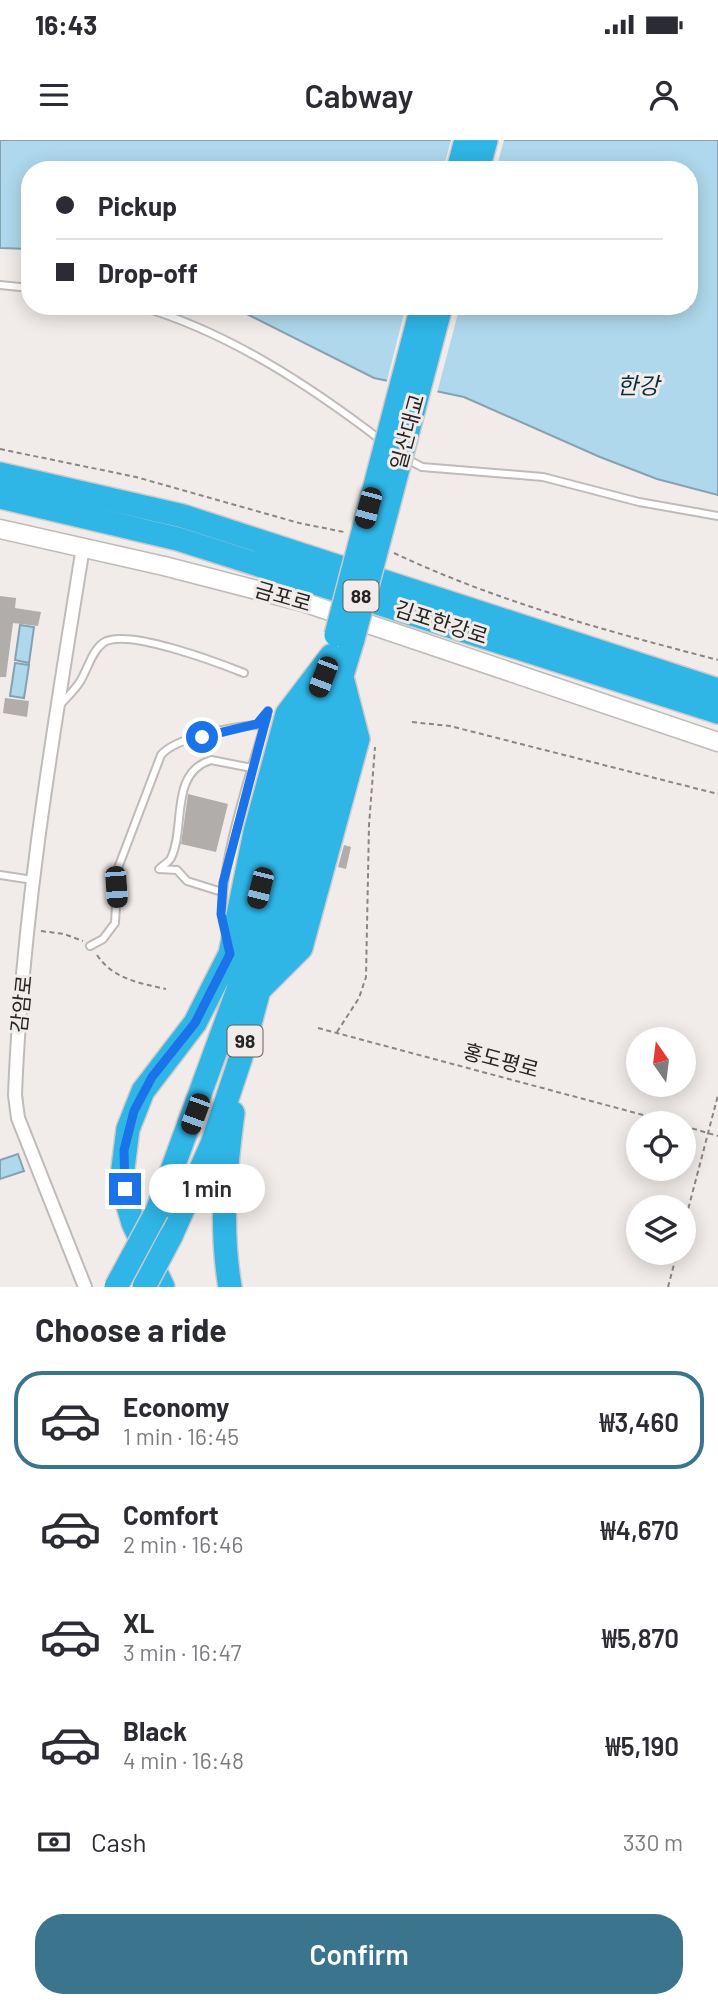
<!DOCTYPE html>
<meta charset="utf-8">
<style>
body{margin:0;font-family:Barlow,"Noto Sans KR",sans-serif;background:#f7f7f7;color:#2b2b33;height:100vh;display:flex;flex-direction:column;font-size:26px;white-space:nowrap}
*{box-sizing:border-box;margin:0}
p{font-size:23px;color:#7c7c81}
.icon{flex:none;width:38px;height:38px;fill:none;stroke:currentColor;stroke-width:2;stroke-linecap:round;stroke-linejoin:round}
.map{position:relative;height:1147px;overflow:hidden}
.sheet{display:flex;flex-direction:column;background:#fff;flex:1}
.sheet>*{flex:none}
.top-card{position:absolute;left:21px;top:21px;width:677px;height:154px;border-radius:28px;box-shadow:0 4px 18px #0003;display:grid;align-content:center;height:154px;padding:0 35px;background:#fff}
.needle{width:46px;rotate:346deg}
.fabs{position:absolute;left:626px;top:887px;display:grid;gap:14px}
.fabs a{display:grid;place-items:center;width:70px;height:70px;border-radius:50%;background:#fff;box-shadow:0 4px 18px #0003;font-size:35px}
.end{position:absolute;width:32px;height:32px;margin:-16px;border:9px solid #1a73e8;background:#fff;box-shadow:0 0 0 4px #fff}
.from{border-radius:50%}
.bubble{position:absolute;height:49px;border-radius:24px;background:#fff;box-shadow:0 4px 18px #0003;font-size:23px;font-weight:600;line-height:49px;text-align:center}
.car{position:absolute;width:21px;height:42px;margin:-21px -10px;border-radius:9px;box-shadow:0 0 5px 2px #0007;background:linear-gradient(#222 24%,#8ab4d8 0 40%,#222 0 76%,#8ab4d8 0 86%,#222 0)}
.top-card b{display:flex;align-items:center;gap:24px;height:66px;font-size:26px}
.top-card b+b{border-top:2px solid #e1e1e2}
.top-card i{width:18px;height:18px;background:#2b2b33}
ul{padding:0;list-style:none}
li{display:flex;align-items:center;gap:21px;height:98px;margin:0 14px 10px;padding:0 21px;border:4px solid transparent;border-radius:28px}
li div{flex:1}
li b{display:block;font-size:26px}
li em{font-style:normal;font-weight:600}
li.current{border-color:#3a748d}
li>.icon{width:63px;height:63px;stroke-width:1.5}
h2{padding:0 35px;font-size:32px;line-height:84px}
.pay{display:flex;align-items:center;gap:18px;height:77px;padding:0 35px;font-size:26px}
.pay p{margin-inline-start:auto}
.cta{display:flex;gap:14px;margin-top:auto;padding:14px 35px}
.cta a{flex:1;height:80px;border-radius:28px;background:#3a748d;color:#fff;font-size:28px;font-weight:600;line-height:80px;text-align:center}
.status{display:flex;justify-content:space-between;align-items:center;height:49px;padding:0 35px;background:#fff;direction:ltr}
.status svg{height:19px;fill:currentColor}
header{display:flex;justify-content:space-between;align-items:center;height:91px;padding:0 35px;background:#fff;font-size:32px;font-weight:600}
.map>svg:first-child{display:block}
</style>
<div class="status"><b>16:43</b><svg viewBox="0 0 49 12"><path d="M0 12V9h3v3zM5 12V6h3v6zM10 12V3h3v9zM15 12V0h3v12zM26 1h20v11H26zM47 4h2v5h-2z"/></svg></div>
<header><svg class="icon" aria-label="menu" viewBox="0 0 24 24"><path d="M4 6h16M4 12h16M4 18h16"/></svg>Cabway<svg class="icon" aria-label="person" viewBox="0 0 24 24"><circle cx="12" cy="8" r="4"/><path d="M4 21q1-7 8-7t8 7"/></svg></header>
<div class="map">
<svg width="718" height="1147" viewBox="0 0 718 1147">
<rect width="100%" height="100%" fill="#f1ecea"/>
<path fill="#afd8ec" stroke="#86a2b0" stroke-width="2" d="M0 0H718V355L657 339 600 317 464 257 374 238 231 166H690V30H30V109L0 108Z
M20 485 34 487 29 523 15 520Z
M15 523 29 525 24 558 10 556Z
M18 1014 24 1031 0 1039V1020Z"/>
<path fill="#f1ecea" d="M451 0H504L496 30H443Z
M406 166H460L437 253 386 244Z"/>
<path fill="#b1adab" d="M0 456 16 458 15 468 41 472 38 486 13 483 6 537H0Z
M5 558 29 561 27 577 3 573Z
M188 654 228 664 216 712 181 704Z
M344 705 351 707 346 729 338 727Z"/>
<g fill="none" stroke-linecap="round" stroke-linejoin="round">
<g stroke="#bfbbb9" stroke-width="10">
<path id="lane" d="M0 145 30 148
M139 166C228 192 309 245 382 301
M405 318 422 327 543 337 639 362 718 376
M60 565C67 557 76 549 81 540 88 528 92 511 103 503 125 487 219 523 244 533
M0 735 33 740
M222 752 187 741 177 730 159 729C162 726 170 721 171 718 186 687 169 633 211 620L252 628
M225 786C212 745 254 622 267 576
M90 806 103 799 115 783 118 728 161 615C176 597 233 587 257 585L268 571"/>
</g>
<g stroke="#bfbbb9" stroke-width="16">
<path id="street" d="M83 407C54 588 22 772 15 955L18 978 85 1147"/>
</g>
<g stroke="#bfbbb9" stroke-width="21">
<path id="secondary" d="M0 389 164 426 303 462 718 602"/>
</g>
<g stroke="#cbcaca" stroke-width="26">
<path id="highway" d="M458 30 466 0
M478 30 486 0
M0 334 183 376 718 550
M0 357 178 399 718 572
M244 818C261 727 286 632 319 545
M270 829C291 785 302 736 315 689 326 647 338 606 341 562
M259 850 301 808 358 599 342 537
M157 1071 254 806
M171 1096 212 1004 241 917 259 850 261 823 293 699 353 499
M163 1147 133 1083 128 1066 123 1028 128 989 143 951 195 883 230 814 255 692 287 574 331 516
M230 1147C220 1087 225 1032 233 973"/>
</g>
<path stroke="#8a8685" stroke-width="2" stroke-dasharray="5 3.5" stroke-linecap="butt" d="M0 309 136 337 299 383 344 392
M394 413C498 462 607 491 718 520
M412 582 450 586 718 654
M41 791 64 794 83 801
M97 815C113 839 139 843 166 849
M318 888 677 984
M337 892 359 858 366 837 369 685 375 607
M684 986 718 996
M684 1085 718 955
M668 1147 677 1113"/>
<use href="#lane" stroke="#fff" stroke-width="6"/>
<use href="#street" stroke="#fff" stroke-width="12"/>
<use href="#secondary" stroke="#fff" stroke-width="18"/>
<use href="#highway" stroke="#2fb5e6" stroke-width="23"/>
<g stroke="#cbcaca" stroke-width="26" stroke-linecap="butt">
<path id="highway-bridge" d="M336 495 422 166
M353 499 441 166
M116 1147 157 1071
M144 1147 171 1096"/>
</g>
<use href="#highway-bridge" stroke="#2fb5e6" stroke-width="23"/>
</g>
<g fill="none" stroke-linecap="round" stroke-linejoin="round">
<path stroke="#1a73e8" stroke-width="9" d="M125 1049 124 1010 134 971 152 937 195 883 230 814 221 774 223 743 268 571 257 584 202 597"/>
</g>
<g text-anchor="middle" stroke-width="6" stroke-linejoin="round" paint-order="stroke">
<g fill="#f1ecea" stroke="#63605f" stroke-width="2">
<rect x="343.5" y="440.5" width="35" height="31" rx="5"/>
<rect x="227.5" y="885.5" width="35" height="31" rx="5"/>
</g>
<g font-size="19" font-weight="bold" fill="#262424">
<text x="361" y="463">88</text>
<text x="245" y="908">98</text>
</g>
<g font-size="21" fill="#262424" stroke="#f1ecea">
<text transform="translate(408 292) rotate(-75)" y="7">일산대교</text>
<text transform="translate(283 457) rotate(16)" y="7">금포로</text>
<text transform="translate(441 483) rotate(18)" y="7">김포한강로</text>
<text transform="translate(22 864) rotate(-84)" y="7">감암로</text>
<text transform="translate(501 921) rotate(15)" y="7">홍도평로</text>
</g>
<g font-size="23" font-style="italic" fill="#082e3d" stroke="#f1ecea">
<text x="638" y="254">한강</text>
</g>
</g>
</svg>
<div class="fabs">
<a><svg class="needle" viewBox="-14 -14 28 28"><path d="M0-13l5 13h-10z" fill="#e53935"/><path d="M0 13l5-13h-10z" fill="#7c7c81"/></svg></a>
<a><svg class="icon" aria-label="locate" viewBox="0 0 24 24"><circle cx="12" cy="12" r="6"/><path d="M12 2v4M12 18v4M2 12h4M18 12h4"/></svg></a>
<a><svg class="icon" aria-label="layers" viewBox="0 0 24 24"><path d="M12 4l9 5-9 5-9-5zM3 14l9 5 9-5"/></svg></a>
</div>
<i class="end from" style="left:202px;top:597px"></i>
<i class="end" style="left:125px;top:1049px"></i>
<div class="bubble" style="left:149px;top:1024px;width:116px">1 min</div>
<i class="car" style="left:368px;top:368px;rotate:195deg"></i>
<i class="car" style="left:323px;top:537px;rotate:201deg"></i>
<i class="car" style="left:116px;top:747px;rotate:176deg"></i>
<i class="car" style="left:260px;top:748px;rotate:194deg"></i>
<i class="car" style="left:195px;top:974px;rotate:200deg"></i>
<div class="top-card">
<b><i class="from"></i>Pickup</b>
<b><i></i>Drop-off</b>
</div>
</div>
<section class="sheet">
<h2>Choose a ride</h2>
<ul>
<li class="current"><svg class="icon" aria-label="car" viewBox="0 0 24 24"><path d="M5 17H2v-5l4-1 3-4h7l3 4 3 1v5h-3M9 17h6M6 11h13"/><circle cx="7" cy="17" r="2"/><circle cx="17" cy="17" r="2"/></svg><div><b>Economy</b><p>1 min · 16:45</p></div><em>₩3,460</em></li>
<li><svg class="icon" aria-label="car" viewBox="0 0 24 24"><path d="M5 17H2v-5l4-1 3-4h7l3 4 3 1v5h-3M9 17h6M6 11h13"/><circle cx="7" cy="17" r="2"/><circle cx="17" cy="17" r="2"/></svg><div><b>Comfort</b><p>2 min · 16:46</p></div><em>₩4,670</em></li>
<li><svg class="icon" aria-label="car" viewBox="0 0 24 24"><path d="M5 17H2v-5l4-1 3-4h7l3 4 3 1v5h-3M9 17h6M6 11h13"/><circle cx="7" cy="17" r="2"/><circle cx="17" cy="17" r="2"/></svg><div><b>XL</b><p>3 min · 16:47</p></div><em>₩5,870</em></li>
<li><svg class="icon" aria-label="car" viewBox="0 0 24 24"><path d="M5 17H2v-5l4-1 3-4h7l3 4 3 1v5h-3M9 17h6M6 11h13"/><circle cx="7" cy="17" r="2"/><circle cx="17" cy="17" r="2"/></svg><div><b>Black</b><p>4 min · 16:48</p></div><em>₩5,190</em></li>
</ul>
<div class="pay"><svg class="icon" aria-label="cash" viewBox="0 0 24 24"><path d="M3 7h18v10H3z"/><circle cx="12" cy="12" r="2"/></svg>Cash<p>330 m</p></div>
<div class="cta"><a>Confirm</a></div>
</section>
